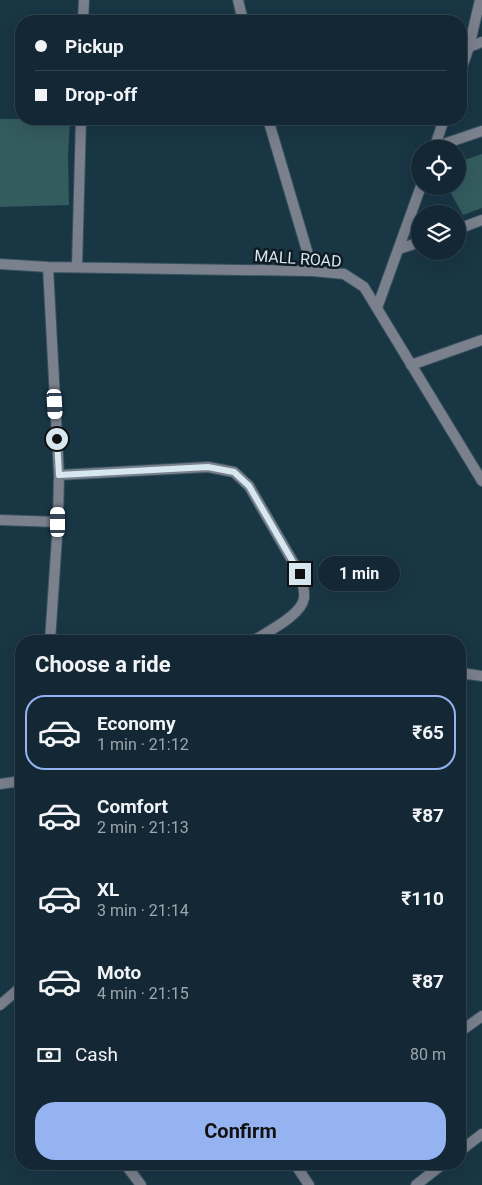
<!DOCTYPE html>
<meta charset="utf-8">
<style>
body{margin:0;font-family:Roboto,sans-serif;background:#1c303c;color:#f1f3f6;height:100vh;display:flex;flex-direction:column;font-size:19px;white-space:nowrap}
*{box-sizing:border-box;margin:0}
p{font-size:16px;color:#9da6ac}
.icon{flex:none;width:28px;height:28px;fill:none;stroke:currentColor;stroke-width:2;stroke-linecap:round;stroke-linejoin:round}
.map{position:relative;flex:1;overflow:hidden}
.side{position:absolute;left:15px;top:635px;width:451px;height:535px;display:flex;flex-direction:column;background:#132834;border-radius:20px;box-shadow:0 5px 20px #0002,0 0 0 1px #32444f}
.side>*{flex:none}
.hud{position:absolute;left:15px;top:15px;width:452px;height:110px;border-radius:20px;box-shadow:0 5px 20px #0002,0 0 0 1px #32444f;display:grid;align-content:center;height:110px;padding:0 20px;background:#132834}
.controls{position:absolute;left:411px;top:140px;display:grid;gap:10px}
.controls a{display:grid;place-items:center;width:55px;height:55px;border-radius:50%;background:#132834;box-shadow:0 5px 20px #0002,0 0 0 1px #32444f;font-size:25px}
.end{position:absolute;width:22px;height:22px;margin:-11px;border:6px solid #d6e7f0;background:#111;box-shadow:0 0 0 2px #111}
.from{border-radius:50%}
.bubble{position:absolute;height:35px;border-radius:18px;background:#132834;box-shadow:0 5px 20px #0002,0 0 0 1px #32444f;font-size:16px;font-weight:700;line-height:35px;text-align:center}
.car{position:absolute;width:15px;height:30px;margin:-15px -8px;border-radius:6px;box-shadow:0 0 4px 1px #0007;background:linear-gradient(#fff 24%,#345 0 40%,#fff 0 76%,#345 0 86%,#fff 0)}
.hud b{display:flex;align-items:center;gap:18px;height:48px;font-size:19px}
.hud b+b{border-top:1px solid #32444f}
.hud i{width:12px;height:12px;background:#f1f3f6}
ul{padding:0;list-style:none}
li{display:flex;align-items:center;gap:15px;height:75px;margin:0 10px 8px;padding:0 10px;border:2px solid transparent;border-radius:20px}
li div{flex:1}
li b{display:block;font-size:19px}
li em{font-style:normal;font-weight:700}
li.active{border-color:#95b2f1}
li>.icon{width:45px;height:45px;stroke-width:1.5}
h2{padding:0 20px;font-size:22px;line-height:60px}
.pay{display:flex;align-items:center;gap:12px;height:55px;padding:0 20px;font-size:19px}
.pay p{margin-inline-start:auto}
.cta{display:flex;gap:10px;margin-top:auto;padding:10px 20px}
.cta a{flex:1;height:58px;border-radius:20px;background:#95b2f1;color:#111;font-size:20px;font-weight:700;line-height:58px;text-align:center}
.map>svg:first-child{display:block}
</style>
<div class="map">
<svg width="482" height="1185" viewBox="0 0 482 1185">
<rect width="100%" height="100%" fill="#193645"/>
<path fill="#335c5f" d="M0 119H70L68 157 69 205 0 207Z
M482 154V208L463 215 447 186H458V162Z"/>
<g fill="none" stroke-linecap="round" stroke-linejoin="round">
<g stroke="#375260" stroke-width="12">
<path id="street" d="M238 0 243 21
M83 21 84 0
M469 47 482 42
M461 70 469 47 480 0
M268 119 313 271
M435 147 482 131
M434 149 444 119
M458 229 482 220
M399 249 420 242
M0 264 48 267 313 271 344 274 364 287 482 481
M48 267 59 475 58 522 50 641
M77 267 81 119
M377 308 421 186
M411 365 482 340
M59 475 208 467 234 472 249 486 300 574C302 582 305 589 304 598 302 615 267 632 253 641
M0 520 58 522
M460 675 468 674 482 676
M0 784 21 781
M0 1005 21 987
M460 1032 482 1016
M460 1151 482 1134
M125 1164 141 1185
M295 1164 309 1185
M416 1185 443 1164"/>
</g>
<use href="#street" stroke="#7a808c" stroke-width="10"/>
</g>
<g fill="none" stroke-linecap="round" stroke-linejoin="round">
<path stroke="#d6e7f0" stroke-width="6" d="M57 439 59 475 208 467 234 472 249 486 300 574"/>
</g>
<g text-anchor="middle" stroke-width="5" stroke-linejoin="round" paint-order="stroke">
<g font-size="16" fill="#d6e7f0" stroke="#0f1c23">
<text transform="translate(298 258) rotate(4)" y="6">MALL ROAD</text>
</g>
</g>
</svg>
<div class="controls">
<a><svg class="icon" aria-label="locate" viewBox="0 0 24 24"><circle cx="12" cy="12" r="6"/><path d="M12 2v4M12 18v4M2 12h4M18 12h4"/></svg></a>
<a><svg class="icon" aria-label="layers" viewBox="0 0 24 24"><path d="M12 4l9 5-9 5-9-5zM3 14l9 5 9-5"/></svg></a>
</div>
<i class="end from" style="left:57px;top:439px"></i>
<i class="end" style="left:300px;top:574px"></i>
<div class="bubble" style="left:318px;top:556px;width:82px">1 min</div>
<i class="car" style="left:55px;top:404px;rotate:177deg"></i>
<i class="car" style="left:58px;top:522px;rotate:0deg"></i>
<div class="hud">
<b><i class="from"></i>Pickup</b>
<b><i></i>Drop-off</b>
</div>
<section class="side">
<h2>Choose a ride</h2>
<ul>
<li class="active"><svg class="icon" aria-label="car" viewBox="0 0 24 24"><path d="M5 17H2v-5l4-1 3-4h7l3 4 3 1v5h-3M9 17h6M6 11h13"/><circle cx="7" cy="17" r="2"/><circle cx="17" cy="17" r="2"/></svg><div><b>Economy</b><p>1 min · 21:12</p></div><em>₹65</em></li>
<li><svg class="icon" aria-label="car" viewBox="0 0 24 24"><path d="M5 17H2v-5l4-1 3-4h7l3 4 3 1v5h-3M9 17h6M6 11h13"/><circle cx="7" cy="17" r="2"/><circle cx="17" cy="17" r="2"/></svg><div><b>Comfort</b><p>2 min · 21:13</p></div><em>₹87</em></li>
<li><svg class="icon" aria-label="car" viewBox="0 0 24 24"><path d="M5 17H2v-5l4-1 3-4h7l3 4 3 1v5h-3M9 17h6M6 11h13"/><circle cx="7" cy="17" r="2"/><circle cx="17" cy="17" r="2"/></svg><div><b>XL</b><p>3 min · 21:14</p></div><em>₹110</em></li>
<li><svg class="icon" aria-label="car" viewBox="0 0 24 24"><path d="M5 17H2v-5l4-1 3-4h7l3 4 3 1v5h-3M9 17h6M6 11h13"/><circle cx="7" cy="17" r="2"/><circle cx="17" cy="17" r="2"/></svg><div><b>Moto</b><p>4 min · 21:15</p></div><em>₹87</em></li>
</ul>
<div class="pay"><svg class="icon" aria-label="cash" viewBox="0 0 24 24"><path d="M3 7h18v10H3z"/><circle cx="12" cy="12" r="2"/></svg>Cash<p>80 m</p></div>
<div class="cta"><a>Confirm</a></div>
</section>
</div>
